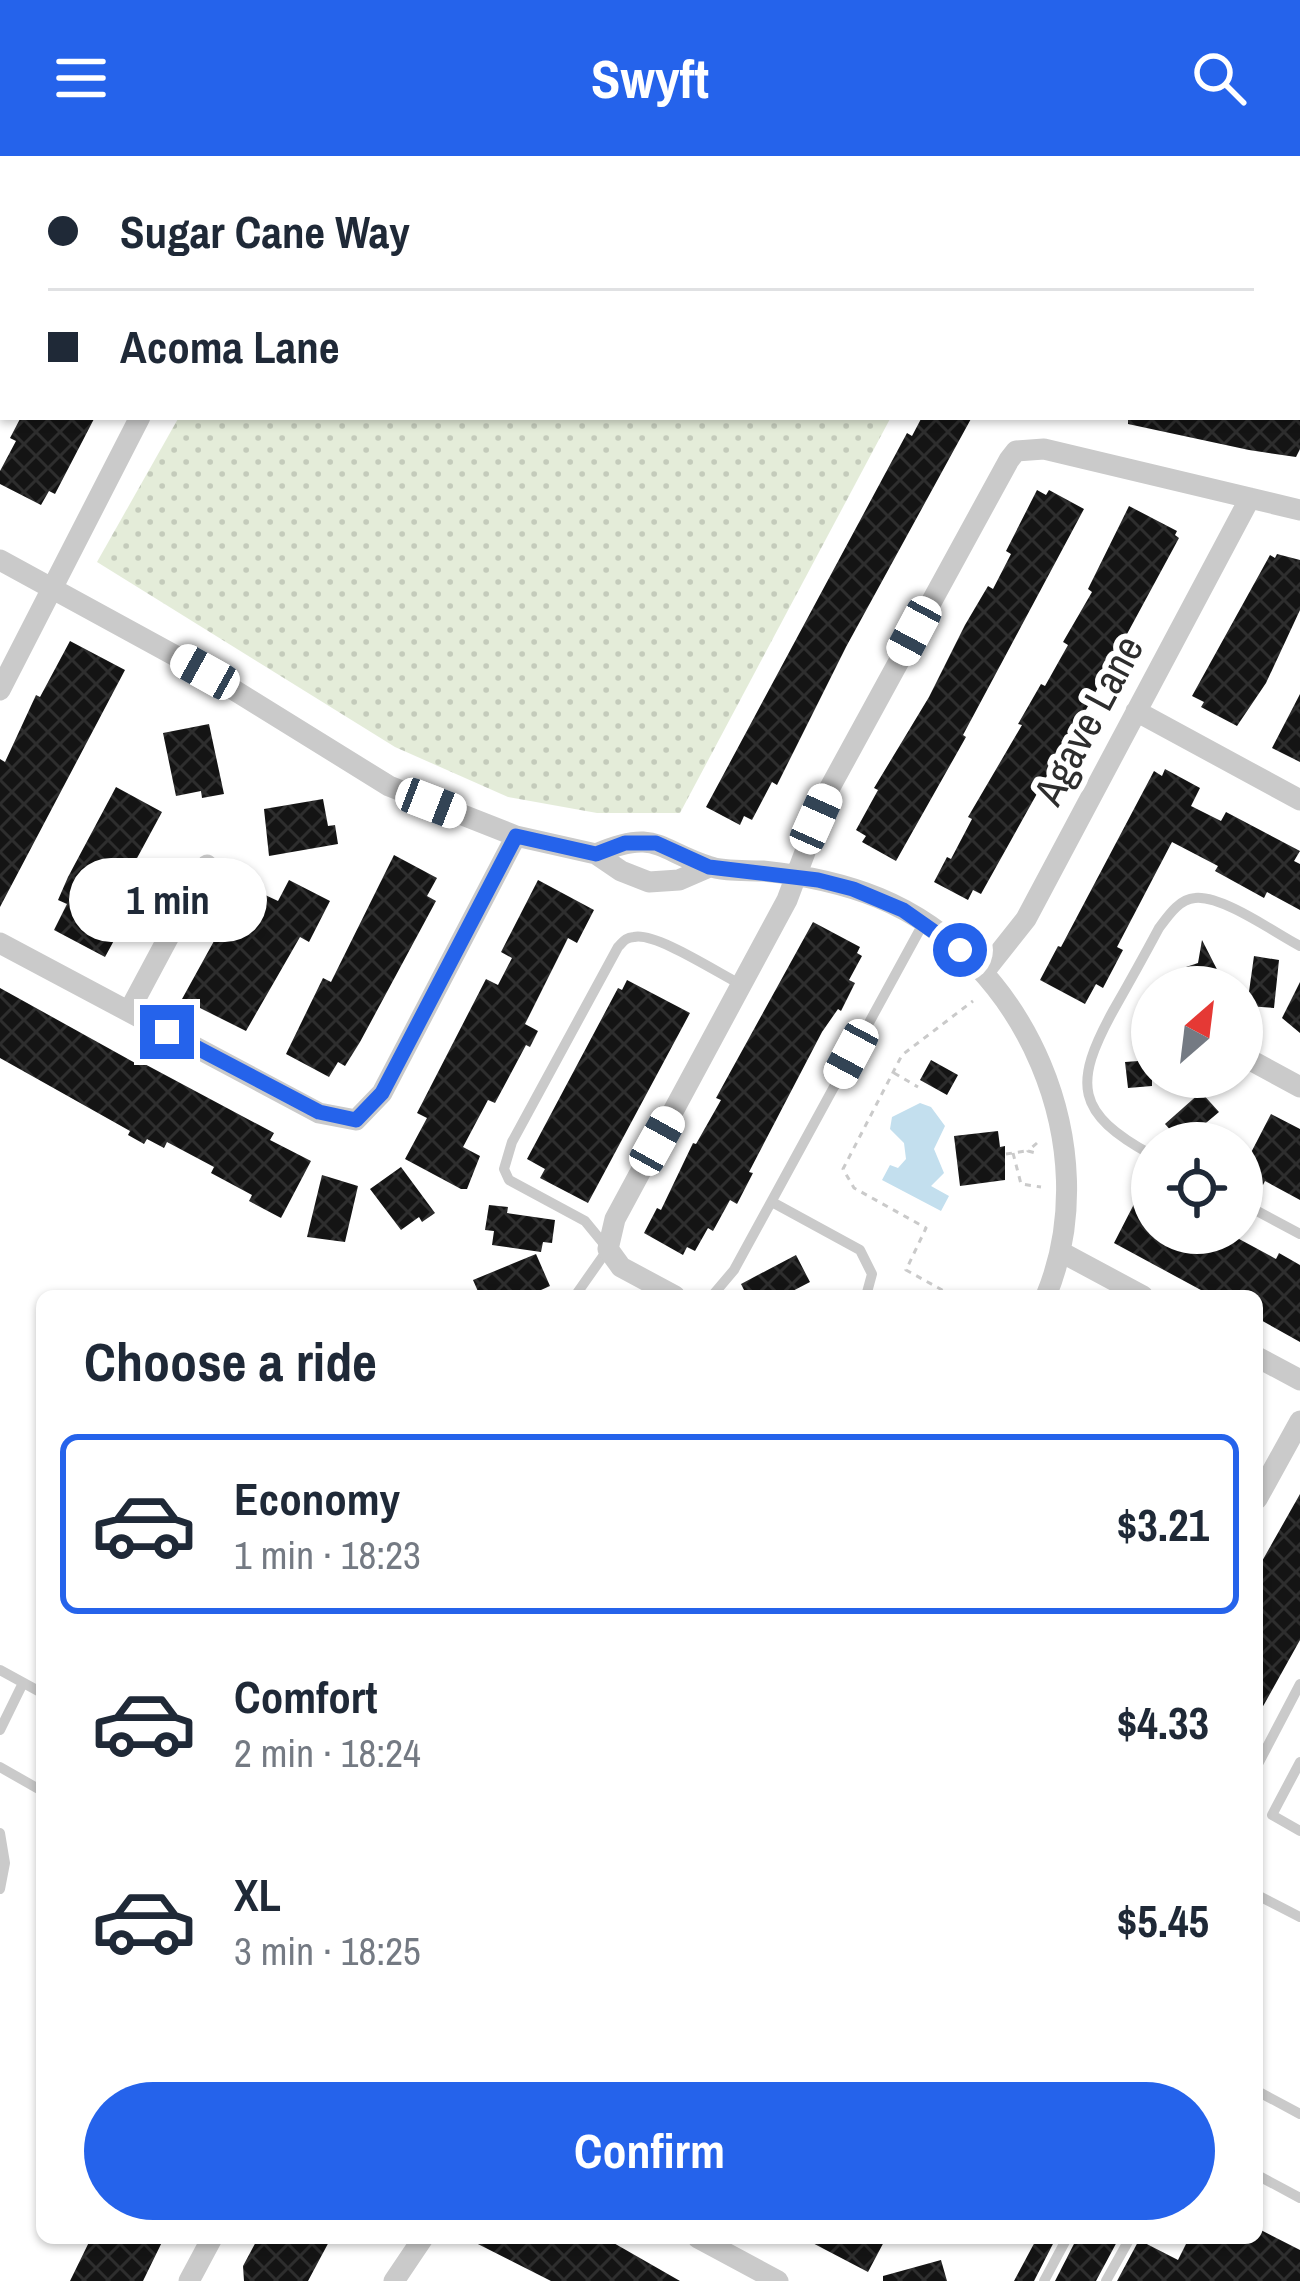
<!DOCTYPE html>
<meta charset="utf-8">
<style>
body{margin:0;font-family:"Archivo Narrow",sans-serif;background:#f2f2f3;color:#1f2937;height:100vh;display:flex;flex-direction:column;font-size:45px;white-space:nowrap}
*{box-sizing:border-box;margin:0}
p{font-size:39px;color:#747a83}
.icon{flex:none;width:66px;height:66px;fill:none;stroke:currentColor;stroke-width:2;stroke-linecap:round;stroke-linejoin:round}
.map{position:relative;flex:1;overflow:hidden}
.panel{position:absolute;left:36px;top:1134px;width:1227px;height:954px;display:flex;flex-direction:column;background:#fff;border-radius:18px;box-shadow:0 3px 9px #0004}
.panel>*{flex:none}
.top-card{position:absolute;left:0px;top:0px;width:1302px;height:264px;box-shadow:0 3px 9px #0004;display:grid;align-content:center;height:264px;padding:0 48px;background:#fff}
.needle{width:78px;rotate:28deg}
.fabs{position:absolute;left:1131px;top:810px;display:grid;gap:24px}
.fabs a{display:grid;place-items:center;width:132px;height:132px;border-radius:50%;background:#fff;box-shadow:0 3px 9px #0004;font-size:60px}
.end{position:absolute;width:54px;height:54px;margin:-27px;border:15px solid #2563eb;background:#fff;box-shadow:0 0 0 6px #fff}
.from{border-radius:50%}
.bubble{position:absolute;height:84px;border-radius:42px;background:#fff;box-shadow:0 3px 9px #0004;font-size:39px;font-weight:700;line-height:84px;text-align:center}
.car{position:absolute;width:36px;height:72px;margin:-36px -18px;border-radius:15px;box-shadow:0 0 9px 3px #0007;background:linear-gradient(#fff 24%,#345 0 40%,#fff 0 76%,#345 0 86%,#fff 0)}
.top-card b{display:flex;align-items:center;gap:42px;height:114px;font-size:45px}
.top-card b+b{border-top:3px solid #e0e1e3}
.top-card i{width:30px;height:30px;background:#1f2937}
ul{padding:0;list-style:none}
li{display:flex;align-items:center;gap:36px;height:180px;margin:0 24px 18px;padding:0 24px;border:6px solid transparent;border-radius:18px}
li div{flex:1}
li b{display:block;font-size:45px}
li em{font-style:normal;font-weight:700}
li.current{border-color:#2563eb}
li>.icon{width:108px;height:108px;stroke-width:1.5}
h2{padding:0 48px;font-size:54px;line-height:144px}
.cta{display:flex;gap:24px;margin-top:auto;padding:24px 48px}
.cta a{flex:1;height:138px;border-radius:72px;background:#2563eb;color:#fff;font-size:48px;font-weight:700;line-height:138px;text-align:center}
header{display:flex;justify-content:space-between;align-items:center;height:156px;padding:0 48px;background:#2563eb;color:#fff;font-size:54px;font-weight:700}
.map>svg:first-child{display:block}
</style>
<header><svg class="icon" aria-label="menu" viewBox="0 0 24 24"><path d="M4 6h16M4 12h16M4 18h16"/></svg>Swyft<svg class="icon" aria-label="search" viewBox="0 0 24 24"><circle cx="10" cy="10" r="6"/><path d="M15 15l6 6"/></svg></header>
<div class="map">
<svg width="1300" height="2125" viewBox="0 0 1300 2125">
<defs>
<pattern id="grass-dots" width="8" height="8" patternUnits="userSpaceOnUse" patternTransform="scale(3)"><rect width="8" height="8" fill="#e4ecd9"/><path d="M2 2h.1M6 6h.1" fill="none" stroke="#c4cbbb" stroke-width="1.8" stroke-linecap="round"/></pattern>
<pattern id="building-cross-hatch" width="8" height="8" patternUnits="userSpaceOnUse" patternTransform="scale(3)"><rect width="8" height="8" fill="#141414"/><path d="M0 0l8 8M0 8l8-8" fill="none" stroke="#2e2e2e"/></pattern>
</defs>
<rect width="100%" height="100%" fill="#fff"/>
<path fill="url(#grass-dots)" d="M179 261H891L680 657H597L508 641 395 591 97 406Z"/>
<path fill="#c3dfee" d="M920 947 931 951 945 970 934 993 944 1017 931 1030 949 1040 941 1055 882 1024 890 1009 898 1012 906 1003 904 987 890 973 892 961Z"/>
<path fill="url(#building-cross-hatch)" d="M21 261H95L55 338 49 335 41 349 0 328V315L16 285 10 282Z
M922 261H972L846 491 777 629 772 626 752 664 744 660 740 669 706 651 907 277 912 280Z
M1128 261H1300V293L1296 301 1249 294 1128 268Z
M1037 334 1046 339 1049 334 1084 353 963 579 966 581 896 705 862 686 866 680 856 674 878 634 874 632 929 541 965 469 988 430 993 433 1011 398 1006 395Z
M1129 350 1177 375 1175 379 1179 382 1055 611 1053 609 981 738 973 734 968 744 934 726 947 701 951 703 972 663 968 661 1022 569 1018 568 1041 528 1045 530 1068 489 1063 486 1092 436 1088 433Z
M1277 398 1300 404V454L1266 527 1237 570 1201 551 1204 546 1192 540 1270 399 1275 402Z
M70 485 125 514 0 751V603L5 606 36 539 40 541Z
M1300 538V606L1272 592Z
M209 568 224 638 202 642 201 635 176 640 163 577Z
M1165 613 1200 632 1191 650 1221 665 1226 656 1300 695 1294 705 1300 708V754L1267 736 1264 742 1215 715 1218 710 1172 686 1117 791 1123 794 1103 832 1096 828 1085 848 1040 824 1058 790 1061 791 1154 615 1162 620Z
M116 631 162 656 136 704 144 708 132 730 141 735 105 801 54 774 67 748 58 744 68 721Z
M323 643 328 670 335 669 338 688 269 700 264 653Z
M394 699 437 722 427 740 436 745 360 886 345 910 338 906 329 921 286 898 323 822 331 826Z
M289 724 330 745 309 786 300 781 246 875 182 843 219 776 229 781 240 759 248 763 261 737 278 745Z
M538 724 594 754 577 787 568 782 525 868 538 875 530 891 526 889 495 947 488 944 463 991 480 1000 467 1033H461L405 1003 427 962 417 957 486 823 498 829 512 802 501 796Z
M813 766 860 791 857 797 862 800 849 824 855 827 841 855 838 853 822 876 749 1016 753 1017 737 1048 730 1044 713 1075 708 1072 695 1095 687 1091 683 1099 644 1077 657 1052 661 1054 693 987 696 988 721 944 716 942Z
M1202 784 1226 831H1196L1186 811 1198 807Z
M1254 800 1279 804 1274 852 1247 850Z
M627 824 690 857 588 1047 540 1022 545 1013 527 1003 618 832 622 834Z
M1300 826V877L1282 862Z
M0 832 137 908 139 905 274 977 270 984 311 1005 281 1062 249 1045 252 1039 211 1017 214 1011 167 986 164 992 147 983 144 988 128 979 130 975 0 902Z
M931 904 958 919 947 939 920 924Z
M1152 904V930L1128 932 1125 906Z
M1201 936 1219 956 1182 987 1165 968Z
M1271 958 1300 973V1044L1265 1025 1263 1029 1242 1014Z
M998 975 1000 991 1005 990V1024L960 1030 954 980Z
M401 1011 435 1057 422 1066 419 1061 401 1074 370 1033Z
M1152 1013V1077H1228L1276 1103 1279 1097 1300 1109V1186L1257 1162V1140H1212L1114 1087Z
M322 1019 358 1030 345 1086 307 1081Z
M489 1049 508 1051 507 1057 555 1064 552 1087 543 1086 541 1096 492 1089 494 1075 485 1074Z
M536 1098 550 1130 541 1134 544 1140H480L473 1124Z
M796 1099 810 1126 783 1140H747L741 1128Z
M1300 1338V1484L1257 1561V1414Z
M1257 2072 1300 2094V2125H1117L1139 2084 1178 2104 1189 2082H1257Z
M91 2082H164L143 2125H70Z
M258 2082H331L308 2125H244L243 2110Z
M466 2082H605L680 2125H551Z
M803 2082H886L868 2116Z
M1037 2082H1056L1034 2125H1014Z
M1077 2082H1119L1096 2125H1055Z
M941 2104 947 2125H883V2120Z"/>
<g fill="none" stroke-linecap="round" stroke-linejoin="round">
<path stroke="#cacaca" stroke-width="3" stroke-dasharray="6 6" stroke-linecap="butt" d="M894 917 918 931
M1037 987 1028 995 1039 998
M1013 997 1021 1028 1041 1031
M1006 998 1026 995
M925 1140 930 1130
M953 1140 906 1114 926 1072 854 1032 843 1013 902 899 973 845"/>
<path stroke="#cacaca" stroke-width="10" d="M260 0 263 3
M888 0 896 3
M998 0 1003 3
M1224 0 1229 3
M1132 3 1133 0
M1299 42H1300
M1299 114H1300
M1152 999C1075 957 1073 928 1113 855 1129 827 1144 800 1159 772 1168 760 1179 743 1195 742 1222 739 1275 777 1300 790
M772 1046 860 1094 872 1118 866 1140
M1242 1047 1300 1078
M575 1140 608 1093 585 1065 509 1024 504 1013 512 986 618 791C624 785 625 782 634 781 656 776 719 818 742 829
M712 1140 734 1114 924 766
M0 1514 42 1537
M0 1574 23 1527
M1300 1606 1272 1659 1300 1675
M1257 1610 1300 1528
M0 1611 42 1635
M0 1677 5 1707 0 1733
M1257 1739 1300 1761
M1257 1935 1300 1958
M1257 2019 1300 2042
M1044 2125 1067 2082
M1106 2125 1130 2082"/>
<path stroke="#cacaca" stroke-width="21" d="M0 74 3 75
M0 404 205 516 389 630 516 680 596 698 621 715 649 726 679 724 709 711
M0 534 140 261
M1136 555 1300 644
M596 698C656 672 658 694 708 710 724 716 746 714 763 715 802 719 842 727 879 742 1027 803 1107 992 1046 1140
M0 787 319 957 356 964 382 937 516 680
M984 816 1026 763 1250 342
M129 855 207 709
M1254 906 1300 931
M1061 1096 1143 1140
M675 1140 621 1111 608 1093 615 1063 787 744 828 635 1009 304 1016 295 1044 293 1300 354
M1257 1201 1300 1224
M1257 1343 1300 1265
M698 2082 778 2125
M189 2125 212 2082
M394 2125 423 2082"/>
<g stroke="#828282" stroke-width="10">
<path id="rail" d="M450 0 463 3
M537 0 550 3
M1299 179H1300"/>
</g>
<use href="#rail" stroke="#fff" stroke-width="6" stroke-dasharray="18" stroke-linecap="butt"/>
</g>
<g fill="none" stroke-linecap="round" stroke-linejoin="round">
<path stroke="#2563eb" stroke-width="15" d="M167 876 319 956 356 964 382 937 516 680 596 698 625 687H656L709 711 818 724 853 733 903 754 960 794"/>
</g>
<g text-anchor="middle" stroke-width="12" stroke-linejoin="round" paint-order="stroke">
<g font-size="42" fill="#2d2d2d" stroke="#fff">
<text transform="translate(1088 564) rotate(-62)" y="15">Agave Lane</text>
</g>
</g>
</svg>
<div class="fabs">
<a><svg class="needle" viewBox="-14 -14 28 28"><path d="M0-13l5 13h-10z" fill="#e53935"/><path d="M0 13l5-13h-10z" fill="#747a83"/></svg></a>
<a><svg class="icon" aria-label="locate" viewBox="0 0 24 24"><circle cx="12" cy="12" r="6"/><path d="M12 2v4M12 18v4M2 12h4M18 12h4"/></svg></a>
</div>
<i class="end from" style="left:960px;top:794px"></i>
<i class="end" style="left:167px;top:876px"></i>
<div class="bubble" style="left:69px;top:702px;width:198px">1 min</div>
<i class="car" style="left:914px;top:475px;rotate:208deg"></i>
<i class="car" style="left:205px;top:516px;rotate:299deg"></i>
<i class="car" style="left:431px;top:647px;rotate:111deg"></i>
<i class="car" style="left:816px;top:663px;rotate:24deg"></i>
<i class="car" style="left:851px;top:898px;rotate:208deg"></i>
<i class="car" style="left:657px;top:985px;rotate:29deg"></i>
<div class="top-card">
<b><i class="from"></i>Sugar Cane Way</b>
<b><i></i>Acoma Lane</b>
</div>
<section class="panel">
<h2>Choose a ride</h2>
<ul>
<li class="current"><svg class="icon" aria-label="car" viewBox="0 0 24 24"><path d="M5 17H2v-5l4-1 3-4h7l3 4 3 1v5h-3M9 17h6M6 11h13"/><circle cx="7" cy="17" r="2"/><circle cx="17" cy="17" r="2"/></svg><div><b>Economy</b><p>1 min · 18:23</p></div><em>$3.21</em></li>
<li><svg class="icon" aria-label="car" viewBox="0 0 24 24"><path d="M5 17H2v-5l4-1 3-4h7l3 4 3 1v5h-3M9 17h6M6 11h13"/><circle cx="7" cy="17" r="2"/><circle cx="17" cy="17" r="2"/></svg><div><b>Comfort</b><p>2 min · 18:24</p></div><em>$4.33</em></li>
<li><svg class="icon" aria-label="car" viewBox="0 0 24 24"><path d="M5 17H2v-5l4-1 3-4h7l3 4 3 1v5h-3M9 17h6M6 11h13"/><circle cx="7" cy="17" r="2"/><circle cx="17" cy="17" r="2"/></svg><div><b>XL</b><p>3 min · 18:25</p></div><em>$5.45</em></li>
</ul>
<div class="cta"><a>Confirm</a></div>
</section>
</div>
